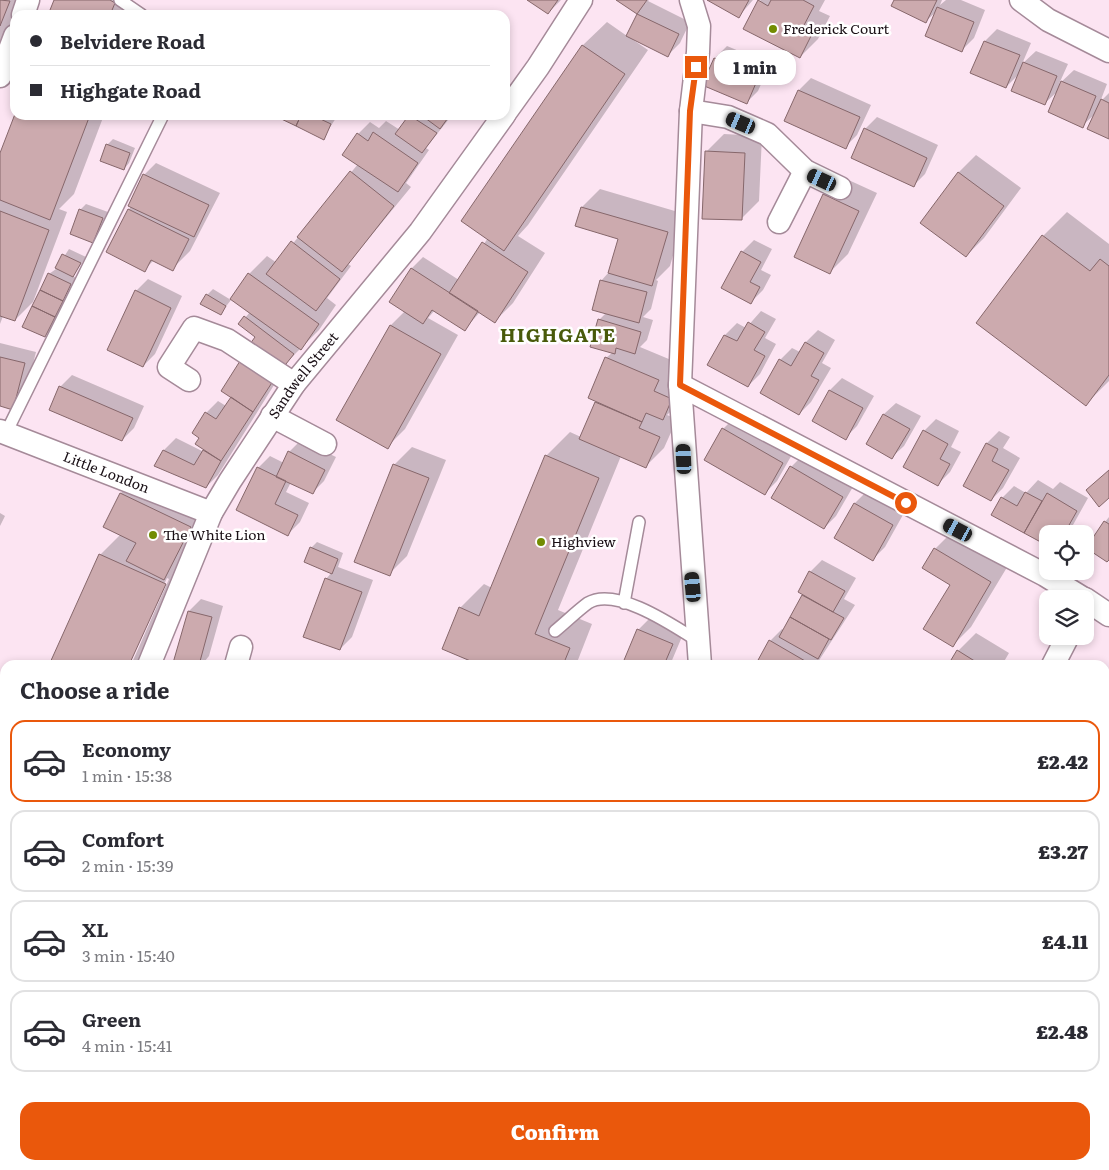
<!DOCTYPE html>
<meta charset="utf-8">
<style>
body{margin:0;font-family:Literata,serif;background:#f7f7f7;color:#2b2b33;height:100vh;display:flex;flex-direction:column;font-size:19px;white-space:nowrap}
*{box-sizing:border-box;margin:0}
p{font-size:16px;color:#7c7c81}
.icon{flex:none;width:28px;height:28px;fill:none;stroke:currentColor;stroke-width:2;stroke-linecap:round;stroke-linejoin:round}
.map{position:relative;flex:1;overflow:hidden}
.panel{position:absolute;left:0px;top:660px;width:1110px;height:510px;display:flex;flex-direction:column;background:#fff;border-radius:15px 15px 0 0;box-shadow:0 2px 8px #0003}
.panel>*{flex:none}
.top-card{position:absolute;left:10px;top:10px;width:500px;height:110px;border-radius:15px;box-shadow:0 2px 8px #0003;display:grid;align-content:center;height:110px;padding:0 20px;background:#fff}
.fabs{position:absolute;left:1039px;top:525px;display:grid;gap:10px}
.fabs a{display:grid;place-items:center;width:55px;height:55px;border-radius:10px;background:#fff;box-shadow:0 2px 8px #0003;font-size:25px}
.end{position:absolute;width:22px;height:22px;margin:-11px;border:6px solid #ea580c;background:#fff;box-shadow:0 0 0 2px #fff}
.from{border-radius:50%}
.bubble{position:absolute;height:35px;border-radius:15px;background:#fff;box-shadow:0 2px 8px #0003;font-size:16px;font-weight:800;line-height:35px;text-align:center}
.car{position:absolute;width:15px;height:30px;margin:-15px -8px;border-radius:6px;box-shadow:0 0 4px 1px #0007;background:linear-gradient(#222 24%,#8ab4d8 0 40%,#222 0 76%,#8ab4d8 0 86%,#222 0)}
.top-card b{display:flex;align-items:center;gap:18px;height:48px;font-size:19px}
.top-card b+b{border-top:1px solid #e1e1e2}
.top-card i{width:12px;height:12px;background:#2b2b33}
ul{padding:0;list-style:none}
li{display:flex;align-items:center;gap:15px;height:82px;margin:0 10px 8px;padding:0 10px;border:2px solid #e1e1e2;border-radius:15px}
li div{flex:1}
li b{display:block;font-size:19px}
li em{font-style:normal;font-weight:800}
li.active{border-color:#ea580c}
li>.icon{width:45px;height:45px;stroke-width:1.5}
h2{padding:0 20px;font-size:22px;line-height:60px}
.cta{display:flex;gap:10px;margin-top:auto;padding:10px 20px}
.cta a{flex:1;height:58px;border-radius:15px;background:#ea580c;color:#fff;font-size:20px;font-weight:800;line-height:58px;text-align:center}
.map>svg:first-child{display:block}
</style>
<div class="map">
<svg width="1109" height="1170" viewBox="0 0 1109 1170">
<rect width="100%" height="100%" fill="#fce4f2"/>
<path fill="#0003" d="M0 0H24L0 59Z
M55 0H126L120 15H49Z
M529 0H561L548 13Z
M619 0H649L648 1 690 22 680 43 668 55 632 39 648 50 528 225 518 236 545 253 513 303 495 321 480 312 465 329 435 310 428 318 458 335 405 429 387 447 391 325 405 311 411 269 423 257 459 280 488 238 463 221 583 45 607 22 627 36 638 13Z
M708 0H753L739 16Z
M760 0H825L819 11 830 16 818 39 800 57Z
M895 0H942L940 5 946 0H961L985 10 974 38 962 50 937 11 926 21Z
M997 29 1031 43 1022 64 1036 51 1068 64 1059 84 1074 70 1107 84 1100 102 1109 93V138L1096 113 1082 126 1059 90 1044 104 1020 73 1006 87 972 73 985 41Z
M727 46 770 64 758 91 746 103 704 85 715 58Z
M811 78 871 105 857 135 845 147 785 120 799 90Z
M16 115H104L74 194 59 209 67 212 33 302 15 320 3 316 0 324V157Z
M276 115H329L336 118 323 138Z
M411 115H452L426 148 429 150 406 183 411 187 348 264 351 266 327 298 336 305 319 330 282 367 284 369 218 475 206 487 155 465 164 450 176 438 204 452 205 449 201 438 206 413 218 401 226 406 233 397 257 337 240 324 250 312 231 299 249 274 267 256 277 263 358 164V134L370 122 379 128 386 121 400 130Z
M877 117 938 145 925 174 913 186 865 129Z
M724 134 762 136 759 201 741 219 706 152Z
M113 139 135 148 129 163 124 169 107 145Z
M976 155 1021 188 984 238 966 256 958 173Z
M156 163 220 193 190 251 172 269 154 260 144 270 129 210 144 175Z
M842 177 877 193 848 254 830 272 824 195Z
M600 189 685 214 670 266 656 280 658 281 651 309 643 317 653 320 647 340 640 347 676 362 681 401 667 415 677 419 664 448 646 466 621 456 558 610 592 624 576 665H484L460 608 484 584 492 588 546 456 570 432 581 437 597 401 606 358 613 352 599 320 606 313 601 281 609 272 619 238 582 207Z
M86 204 108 212 99 235 93 241 80 210Z
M1067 212 1109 244V381L1086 404 978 323 1043 236Z
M754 240 772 249 761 270 771 275 763 290 751 302 742 252Z
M69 249 86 257 73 276 76 278 51 330 45 336 49 274 56 269Z
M148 279 182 296 155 354 143 366 136 291Z
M213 289 231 300 220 314 207 295Z
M761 311 776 319 765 338 776 344 760 374 748 386 709 364 725 335 737 323 746 328Z
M818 330 835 340 822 363 831 368 811 402 799 414 780 360 792 348 800 352 806 342Z
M0 343 36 352 25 396 13 408 0 405Z
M72 375 144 406 134 428 122 440 60 387Z
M842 378 874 396 857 426 845 438 814 421 830 390Z
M896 403 921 416 904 446 892 457 868 444 884 414Z
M735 417 794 451 777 481 765 493 723 429Z
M936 419 959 431 951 447 961 452 950 472 938 484 905 467 924 431Z
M999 431 1010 437 1003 448 1020 458 1003 488 991 500 964 485 987 443Z
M301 440 336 457 324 481 312 493 291 482 286 492 309 503 300 522 288 534 258 468 270 456 284 463 289 452Z
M412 447 446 460 407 556 389 574 394 465Z
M803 455 854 485 836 516 824 528 791 467Z
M139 475 208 509 141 665H131L169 579 167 578 128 665H50L100 555 121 534 105 526 121 493Z
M1038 480 1053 489 1060 482 1088 498 1068 534H1048V545L993 514 1002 498 1014 486 1026 493Z
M867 491 904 513 885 547 873 559 835 538 855 503Z
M0 513 5 516 0 526Z
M1109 517V559L1105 522Z
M953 531 1009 564 971 627 953 645 952 584 935 549Z
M317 542 343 553 338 567 373 580 352 637 340 649 326 579 332 572 311 548Z
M822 560 856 578 844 599 855 605 816 665H765L770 641 782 629 784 630 804 594 799 592 810 572Z
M201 599 223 606 209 656 205 661 213 663V665H173L189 611Z
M650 618 684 632 670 665H623L638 630Z
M976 633 1009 653 1002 665H949L958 651Z
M1109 723V798L1105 796V729Z
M5 766V898L0 904V773Z
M1105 801 1109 803V827L1105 834Z
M5 1015V1097L0 1102V1020Z
M94 1165H143L149 1167 147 1170H92Z
M208 1165H274L273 1170H208Z
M527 1165H585L584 1170H526Z
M652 1165H707L720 1169 650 1170Z
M855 1165H916L911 1170 900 1168 898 1170H852Z"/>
<path fill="#ccaaae" stroke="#86676b" d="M0 0 10 1 0 26Z
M54 0H110L115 3 110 15H48Z
M527 0H558L548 14Z
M616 0H647L637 14Z
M707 0H749L739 18Z
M758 0 768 6 771 0H803L814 6 802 29 812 34 800 58 743 29Z
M894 0H937L926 23 891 6Z
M937 7 974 22 962 52 925 36Z
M637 14 679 34 668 57 626 36Z
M984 41 1020 55 1006 88 970 73Z
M582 45 625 74 504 251 461 221Z
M714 58 759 76 747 104 702 85Z
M1023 62 1057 76 1045 105 1011 91Z
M1061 81 1096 96 1083 128 1048 112Z
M798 90 860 117 846 149 784 121Z
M1101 99 1109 103V139L1087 129Z
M15 114 90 115 50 220 0 200V153Z
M273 115H301L296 126Z
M301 115H312L331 124 324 140 296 126Z
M409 115 437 133 422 153 395 134Z
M421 115H450L440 129Z
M864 128 927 158 914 187 851 158Z
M373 132 418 163 398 192 342 155 357 133 368 141Z
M106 144 130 153 124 170 100 161Z
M705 151 745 153 742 220 702 219Z
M350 171 394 206 342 272 297 237Z
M958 172 1004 206 966 257 920 223Z
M143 174 209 205 194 237 128 206Z
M823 194 859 211 830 274 794 257Z
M581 207 668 232 652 286 608 273 618 239 575 226Z
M79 209 103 218 93 243 70 234Z
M128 209 189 239 173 271 151 260 145 272 106 252Z
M0 211 49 230 15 321 0 316Z
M1042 235 1090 271 1100 259 1109 266V375L1086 406 976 323Z
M291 241 340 279 316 311 266 274Z
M482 242 528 272 495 323 449 293Z
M741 251 761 262 750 282 760 287 751 304 721 288Z
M62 254 81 263 73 277 55 268Z
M411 268 478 311 465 331 432 310 423 324 389 302Z
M48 273 71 284 63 301 40 290Z
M248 273 319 324 301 350 230 299Z
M600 280 647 292 639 323 592 310Z
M40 290 63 301 55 317 32 306Z
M135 290 171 308 143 367 107 350Z
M206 294 226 306 221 315 200 304Z
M32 306 55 317 45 337 22 327Z
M244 316 294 354 282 369 250 344 255 337 238 324Z
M598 319 641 332 635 354 616 348 615 354 590 347Z
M748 322 765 332 754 350 765 356 748 387 707 365 724 335 737 341Z
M390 325 441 354 388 449 336 420Z
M805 342 824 353 811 376 819 380 799 415 760 393 779 359 791 366Z
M0 357 25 363 13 410 0 406Z
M605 357 659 380 654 391 672 399 663 420 646 413 642 422 588 398Z
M240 361 273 381 253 412 221 391Z
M59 386 133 418 122 441 49 410Z
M829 390 863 408 846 440 812 421Z
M231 397 253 412 221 461 195 444 199 438 192 433 205 412 216 419Z
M595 402 642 422 639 428 660 437 646 468 579 439Z
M883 414 910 429 892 459 866 444Z
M722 428 783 463 765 495 704 460Z
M923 430 948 444 940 459 950 464 938 486 903 467Z
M986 443 998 449 992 461 1009 470 991 501 963 486Z
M163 450 194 465 203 450 221 461 206 488 154 466Z
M288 451 325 470 313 494 276 477Z
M545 455 599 478 535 634 570 648 563 665H480L442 649 459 607 479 616Z
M393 464 429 478 390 576 354 562Z
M790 466 843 497 824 529 771 498Z
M257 467 286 481 275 504 298 515 288 536 236 510Z
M1109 470V498L1099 507 1086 490Z
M1025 492 1042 501 1024 533 991 515 1001 497 1017 506Z
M120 493 191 527 164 580 126 561 136 543 103 527Z
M1047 493 1077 511 1064 534H1048V546L1024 533Z
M854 503 893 525 873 561 834 538Z
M1104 521 1109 524V560L1107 562 1086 548Z
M310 547 338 559 332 574 304 562Z
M934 548 991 582 953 647 923 629 950 585 922 568Z
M99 554 166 584 129 665H49Z
M809 571 845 591 833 612 798 592Z
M325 578 362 592 340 650 303 637Z
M802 595 844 618 831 640 790 617Z
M188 611 212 617 199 665 173 663Z
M790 617 829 639 818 659 779 637Z
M637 629 673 644 664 665H622Z
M769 640 812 665H763L757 662Z
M957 650 981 665H948Z
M1109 720V761L1105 758V727Z
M5 764V794L0 790V771Z
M1105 766 1109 769V800L1105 797Z
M0 802 5 806V892L0 898Z
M0 1026 5 1028V1092L0 1103Z
M93 1165H100L113 1170H91Z
M121 1165H132L131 1169Z
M207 1165H259L258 1170H206Z
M526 1165H569L568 1170H524Z
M650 1165H691L690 1170H649Z
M854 1165H874L881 1170H851Z
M892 1165H914L911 1170H902Z"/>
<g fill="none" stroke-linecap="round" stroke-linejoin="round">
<g stroke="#a58a99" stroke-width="14">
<path id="service" d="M120 0 142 15
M6 433 163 115
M624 603 639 522
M555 631C566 622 577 611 588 603 616 586 674 626 698 641"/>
</g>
<g stroke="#a58a99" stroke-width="25">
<g id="minor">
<path d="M691 0 699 26 698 52 691 111 680 385 700 665"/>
<path d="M1021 0 1048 20 1109 51"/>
<path d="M23 15 28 0"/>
<path d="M0 76 15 36"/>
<path d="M691 111 728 117 767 134 805 171 840 188"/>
<path d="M505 113 538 67 581 0"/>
<path d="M779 222 805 171"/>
<path d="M189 380 169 367 194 328 227 340 294 384"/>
<path d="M680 385 1045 575 1084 599"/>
<path d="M272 416 325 444"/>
<path id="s1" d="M0 431 211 513"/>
<path d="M1085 599 1109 615"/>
<path id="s2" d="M149 665 211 513 230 481 294 384 420 232 504 115"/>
<path d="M236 665 241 647"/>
<path d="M1053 665 1068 636"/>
<path d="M0 971 5 965"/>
<path d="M365 1165 366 1170"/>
<path d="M165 1170 166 1165"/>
<path d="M738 1170 741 1165"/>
</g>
</g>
<use href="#service" stroke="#fff" stroke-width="11"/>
<use href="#minor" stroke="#fff" stroke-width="22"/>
</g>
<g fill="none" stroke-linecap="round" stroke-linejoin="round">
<path stroke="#ea580c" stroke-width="6" d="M696 67 690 111 680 385 906 503"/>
</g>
<g fill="#728c02" stroke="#fff" stroke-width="2">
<circle cx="773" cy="29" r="5"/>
<circle cx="153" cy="535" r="5"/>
<circle cx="541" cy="542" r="5"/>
</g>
<g text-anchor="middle" stroke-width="5" stroke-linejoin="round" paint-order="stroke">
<g font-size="14" fill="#190f15" stroke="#fff" text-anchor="start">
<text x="783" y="34">Frederick Court</text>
<text x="163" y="540">The White Lion</text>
<text x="551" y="547">Highview</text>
</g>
<g font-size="14" fill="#190f15" stroke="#fff">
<text dy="5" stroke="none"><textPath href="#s2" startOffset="330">Sandwell Street</textPath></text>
<text dy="5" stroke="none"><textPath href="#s1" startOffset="114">Little London</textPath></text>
</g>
<g font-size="19" font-weight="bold" letter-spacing="1" fill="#495a0b" stroke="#fff">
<text x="558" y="342">HIGHGATE</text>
</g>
</g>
</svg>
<div class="fabs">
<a><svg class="icon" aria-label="locate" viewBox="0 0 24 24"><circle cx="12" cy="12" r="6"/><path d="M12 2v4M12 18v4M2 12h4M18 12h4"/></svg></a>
<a><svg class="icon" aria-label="layers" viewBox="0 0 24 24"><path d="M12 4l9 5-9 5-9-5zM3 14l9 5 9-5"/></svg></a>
</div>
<i class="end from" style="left:906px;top:503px"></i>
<i class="end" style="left:696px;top:67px"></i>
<div class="bubble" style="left:714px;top:50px;width:82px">1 min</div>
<i class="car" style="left:741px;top:123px;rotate:293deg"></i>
<i class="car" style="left:822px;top:180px;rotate:295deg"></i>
<i class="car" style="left:684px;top:459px;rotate:357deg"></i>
<i class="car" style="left:958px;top:530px;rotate:298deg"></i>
<i class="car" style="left:693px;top:587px;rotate:355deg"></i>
<div class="top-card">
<b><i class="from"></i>Belvidere Road</b>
<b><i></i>Highgate Road</b>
</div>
<section class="panel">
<h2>Choose a ride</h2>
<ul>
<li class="active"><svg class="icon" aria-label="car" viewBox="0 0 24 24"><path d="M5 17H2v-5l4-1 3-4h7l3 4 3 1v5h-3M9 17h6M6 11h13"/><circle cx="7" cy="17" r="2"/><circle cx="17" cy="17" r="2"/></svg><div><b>Economy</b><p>1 min · 15:38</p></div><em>£2.42</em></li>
<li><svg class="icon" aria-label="car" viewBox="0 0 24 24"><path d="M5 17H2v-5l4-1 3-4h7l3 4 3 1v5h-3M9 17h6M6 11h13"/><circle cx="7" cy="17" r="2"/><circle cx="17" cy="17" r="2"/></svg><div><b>Comfort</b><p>2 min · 15:39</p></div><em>£3.27</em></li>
<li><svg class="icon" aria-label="car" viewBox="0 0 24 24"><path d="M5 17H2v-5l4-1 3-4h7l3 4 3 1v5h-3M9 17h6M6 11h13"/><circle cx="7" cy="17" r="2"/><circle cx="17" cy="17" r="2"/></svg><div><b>XL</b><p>3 min · 15:40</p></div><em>£4.11</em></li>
<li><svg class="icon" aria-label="car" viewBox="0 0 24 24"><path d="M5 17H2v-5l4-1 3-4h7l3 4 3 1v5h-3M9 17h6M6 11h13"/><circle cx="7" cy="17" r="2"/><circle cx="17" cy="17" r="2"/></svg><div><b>Green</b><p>4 min · 15:41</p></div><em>£2.48</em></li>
</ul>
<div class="cta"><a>Confirm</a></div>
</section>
</div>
